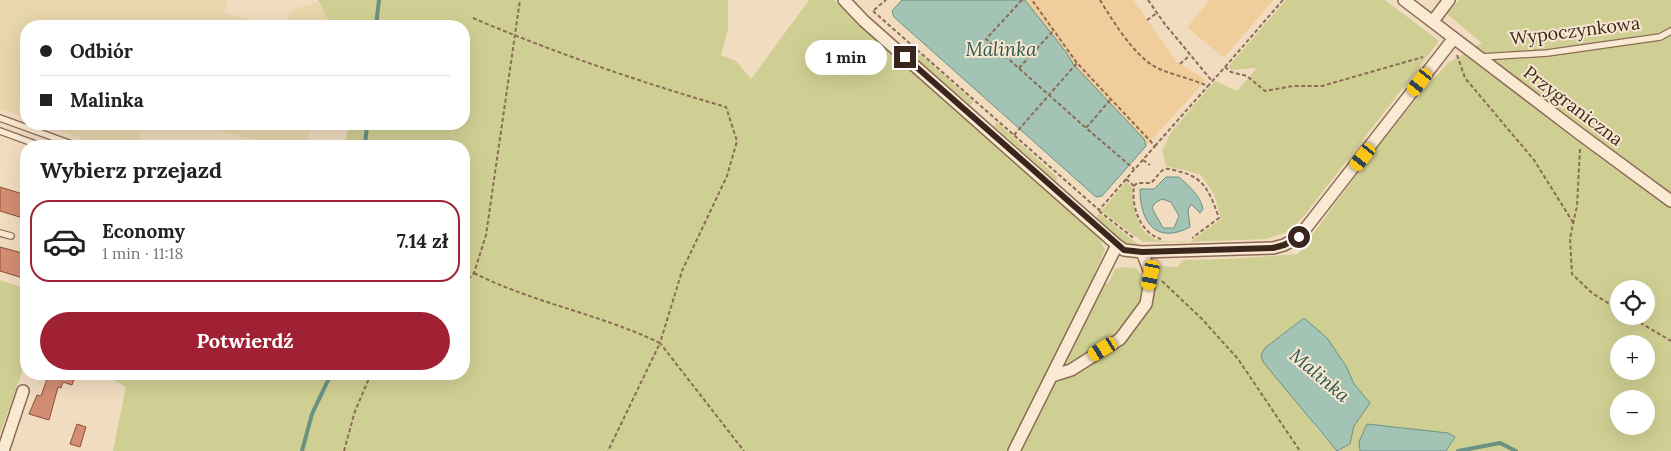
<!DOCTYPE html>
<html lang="pl">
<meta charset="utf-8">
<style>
body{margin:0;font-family:Lora,serif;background:#f2f2f2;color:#222;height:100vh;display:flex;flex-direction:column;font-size:19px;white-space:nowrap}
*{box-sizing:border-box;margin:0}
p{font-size:16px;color:#767676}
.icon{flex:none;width:28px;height:28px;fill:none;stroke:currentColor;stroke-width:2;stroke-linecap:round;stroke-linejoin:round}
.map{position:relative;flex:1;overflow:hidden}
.drawer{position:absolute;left:20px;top:140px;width:450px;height:240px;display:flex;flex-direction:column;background:#fff;border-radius:20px;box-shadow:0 5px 20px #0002}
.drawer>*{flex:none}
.banner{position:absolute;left:20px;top:20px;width:450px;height:110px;border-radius:20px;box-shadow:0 5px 20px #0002;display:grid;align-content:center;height:110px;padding:0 20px;background:#fff}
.fabs{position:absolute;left:1610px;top:280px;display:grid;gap:10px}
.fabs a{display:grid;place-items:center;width:45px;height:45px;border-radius:50%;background:#fff;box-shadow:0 5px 20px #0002;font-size:25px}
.end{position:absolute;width:22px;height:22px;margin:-11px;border:6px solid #3a261c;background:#fff;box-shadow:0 0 0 2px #fff}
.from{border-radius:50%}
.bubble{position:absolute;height:35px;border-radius:18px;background:#fff;box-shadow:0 5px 20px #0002;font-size:16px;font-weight:700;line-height:35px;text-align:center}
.car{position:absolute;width:15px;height:30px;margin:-15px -8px;border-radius:6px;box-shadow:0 0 4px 1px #0007;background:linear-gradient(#f5c518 24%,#345 0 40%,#f5c518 0 76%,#345 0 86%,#f5c518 0)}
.banner b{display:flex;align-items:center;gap:18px;height:48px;font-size:19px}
.banner b+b{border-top:1px solid #e0e0e0}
.banner i{width:12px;height:12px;background:#222}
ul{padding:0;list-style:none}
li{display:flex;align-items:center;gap:15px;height:82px;margin:0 10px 8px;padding:0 10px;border:2px solid transparent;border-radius:20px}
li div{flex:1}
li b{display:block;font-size:19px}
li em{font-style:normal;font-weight:700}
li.on{border-color:#a02133}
li>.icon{width:45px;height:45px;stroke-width:1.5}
h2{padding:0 20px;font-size:22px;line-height:60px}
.action{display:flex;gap:10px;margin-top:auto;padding:10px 20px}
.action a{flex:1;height:58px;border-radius:30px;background:#a02133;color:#fff;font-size:20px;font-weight:700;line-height:58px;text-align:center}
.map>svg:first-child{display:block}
</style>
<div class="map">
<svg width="1671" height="451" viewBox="0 0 1671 451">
<rect width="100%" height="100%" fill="#f1dcc0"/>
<path fill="#e8d6ac" d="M0 0H228L224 12 274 26H26V118L0 108Z
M318 2 331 26H284L292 10Z
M42 124H143L136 146H102Z
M193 124H311L306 146H280Z"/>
<path fill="#d0cf93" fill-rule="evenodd" d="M318 0H728V29L721 55 736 61 751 79 809 0H834L1097 234 1105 250 1094 275 1108 284 1115 269 1123 267 1136 268 1144 278 1158 266 1177 267 1183 260 1229 259 1298 254 1375 150 1422 92 1448 63 1482 43 1447 14 1459 0H1671V451H1446L1455 437 1400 427 1367 424 1359 442 1360 451H1339L1350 444 1354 426 1370 403 1354 384 1346 366 1327 338 1304 318 1265 348 1261 355 1305 410 1316 428 1337 451H113L126 387 104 374H464V146H344L349 124H464V26H369V23L352 22 331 26ZM1619 289H1646V316H1619ZM1619 344H1646V371H1619ZM1619 399H1646V426H1619Z
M1286 0H1385L1439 41 1304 216 1288 232 1266 239 1190 242 1221 219 1214 194 1200 174 1166 166 1162 151 1171 132 1215 81 1237 91 1257 68 1232 70 1228 67Z
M920 54 974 102 970 105 916 58Z
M997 122 1058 178 1055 181 994 126Z
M1126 182 1132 187C1133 206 1136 233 1158 240 1167 243 1180 240 1189 242H1143L1101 211Z
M1099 213 1140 246 1127 245 1123 242 1096 218Z
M0 280 26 289V361L0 434Z"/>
<path fill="#f0cd9a" d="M1025 0H1133L1177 62 1206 80 1147 145 1074 65 1066 52Z
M1210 0H1273L1224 58 1187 27Z"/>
<path fill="#a3c3b5" stroke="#699282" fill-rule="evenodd" d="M902 0H1025L1066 52 1074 65 1144 139 1146 146 1102 196 1096 197 894 17 892 11Z
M1166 177H1179C1189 186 1200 195 1203 209L1200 213 1191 204 1188 210 1190 227C1156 245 1140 222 1140 189H1154ZM1162 199 1171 202 1179 216 1174 228H1163L1152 208 1155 203Z
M1304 318 1327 338 1346 366 1354 384 1370 403 1354 426 1350 444 1337 451 1263 362 1261 355 1265 348Z
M1367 424 1448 433 1455 437 1446 451H1360L1359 442Z"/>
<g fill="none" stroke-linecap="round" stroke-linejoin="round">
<path stroke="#699282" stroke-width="4" d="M376 26 379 0
M365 146 367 124
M302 451 312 414 331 374
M1458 451 1500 443 1516 451"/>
</g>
<path fill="#d38d72" stroke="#8d503a" d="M0 187 26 195V219L0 211Z
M0 247 26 254V279L0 271Z
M45 374H76L72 385 63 382 61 388 58 387 49 420 29 414 37 395 41 396 48 376Z
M77 424 86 427 80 447 70 444Z"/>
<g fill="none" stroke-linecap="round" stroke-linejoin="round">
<g stroke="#8c6b56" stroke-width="8">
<path id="lane" d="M1481 57 1547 53 1660 37 1671 31
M0 118 77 146
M0 131 41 146
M0 233 11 236"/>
</g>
<g stroke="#8c6b56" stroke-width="14">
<path id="street" d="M844 0 864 21 1117 245 1124 250 1142 252 1273 248 1284 245 1299 237 1454 38
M1404 0 1580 134 1671 201
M1433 21 1449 0
M1052 376 1071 370 1120 339 1146 304 1151 275 1142 252
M3 451 23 391
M1014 451 1117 245"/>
</g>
<path stroke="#8c6b56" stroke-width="2" stroke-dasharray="4 2.5" stroke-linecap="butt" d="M1022 0 986 39 1086 128
M1100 0C1113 21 1134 56 1157 68 1173 75 1192 79 1208 86L1225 67 1231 72 1247 76 1265 91 1293 86H1322L1423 57
M1148 0 1164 23 1212 81
M874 10 886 0
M873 11 1099 210 1155 146 1077 63 1032 0
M473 18C555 53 640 82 726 107L737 141 727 176 682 271 660 343 744 451
M1147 20 1157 13
M1457 55 1465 78 1534 160 1574 224
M1180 64 1190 55
M1225 67 1283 0
M1019 68 1053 31
M1110 100 1086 128 1134 169
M1014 135 1077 63
M1155 146 1208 86
M1580 149 1577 206 1570 238 1572 274 1592 293 1619 310
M1143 160 1150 165
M1126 179 1134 186C1131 206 1140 233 1161 239
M1134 186 1137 183H1151C1156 179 1159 171 1165 169 1170 168 1176 171 1181 172 1206 178 1211 196 1219 218L1192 238
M1099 211 1135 239
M474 273C533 303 600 314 660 343L608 451
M1162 281 1202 319 1238 359 1300 451
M464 284 474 273 486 235 520 0
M1629 316 1671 341
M344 451 355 411 371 374"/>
<use href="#lane" stroke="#fbead3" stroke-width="5.5"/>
<use href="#street" stroke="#fbead3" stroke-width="11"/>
</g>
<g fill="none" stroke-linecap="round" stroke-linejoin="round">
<path stroke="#3a261c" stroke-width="6" d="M905 57 1124 250 1142 252 1273 248 1284 245 1299 237"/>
</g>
<g text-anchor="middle" stroke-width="4" stroke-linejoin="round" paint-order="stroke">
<g font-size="18" fill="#3a261c" stroke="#f8e7d0">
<text transform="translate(1575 31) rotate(-7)" y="6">Wypoczynkowa</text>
<text transform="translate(1573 106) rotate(37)" y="6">Przygraniczna</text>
</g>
<g font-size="19" font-style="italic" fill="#2a5b51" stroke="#f8e7d0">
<text x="1001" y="56">Malinka</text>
<text transform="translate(1320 375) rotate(40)" y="7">Malinka</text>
</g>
</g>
</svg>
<div class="fabs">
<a><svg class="icon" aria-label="locate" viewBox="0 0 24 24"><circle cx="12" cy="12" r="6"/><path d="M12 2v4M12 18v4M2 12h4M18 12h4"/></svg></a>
<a>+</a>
<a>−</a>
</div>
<i class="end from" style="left:1299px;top:237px"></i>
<i class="end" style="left:905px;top:57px"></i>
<div class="bubble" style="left:805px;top:40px;width:82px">1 min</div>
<i class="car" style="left:1420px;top:82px;rotate:218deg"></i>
<i class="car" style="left:1363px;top:157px;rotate:218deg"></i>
<i class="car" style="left:1151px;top:275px;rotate:191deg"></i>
<i class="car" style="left:1103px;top:349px;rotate:239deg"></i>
<div class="banner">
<b><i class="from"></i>Odbiór</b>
<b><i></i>Malinka</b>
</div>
<section class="drawer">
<h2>Wybierz przejazd</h2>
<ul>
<li class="on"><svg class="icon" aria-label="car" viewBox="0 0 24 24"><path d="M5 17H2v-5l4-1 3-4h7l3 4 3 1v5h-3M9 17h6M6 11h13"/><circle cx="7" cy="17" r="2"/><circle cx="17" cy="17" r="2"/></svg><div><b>Economy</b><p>1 min · 11:18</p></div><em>7.14 zł</em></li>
</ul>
<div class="action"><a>Potwierdź</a></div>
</section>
</div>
